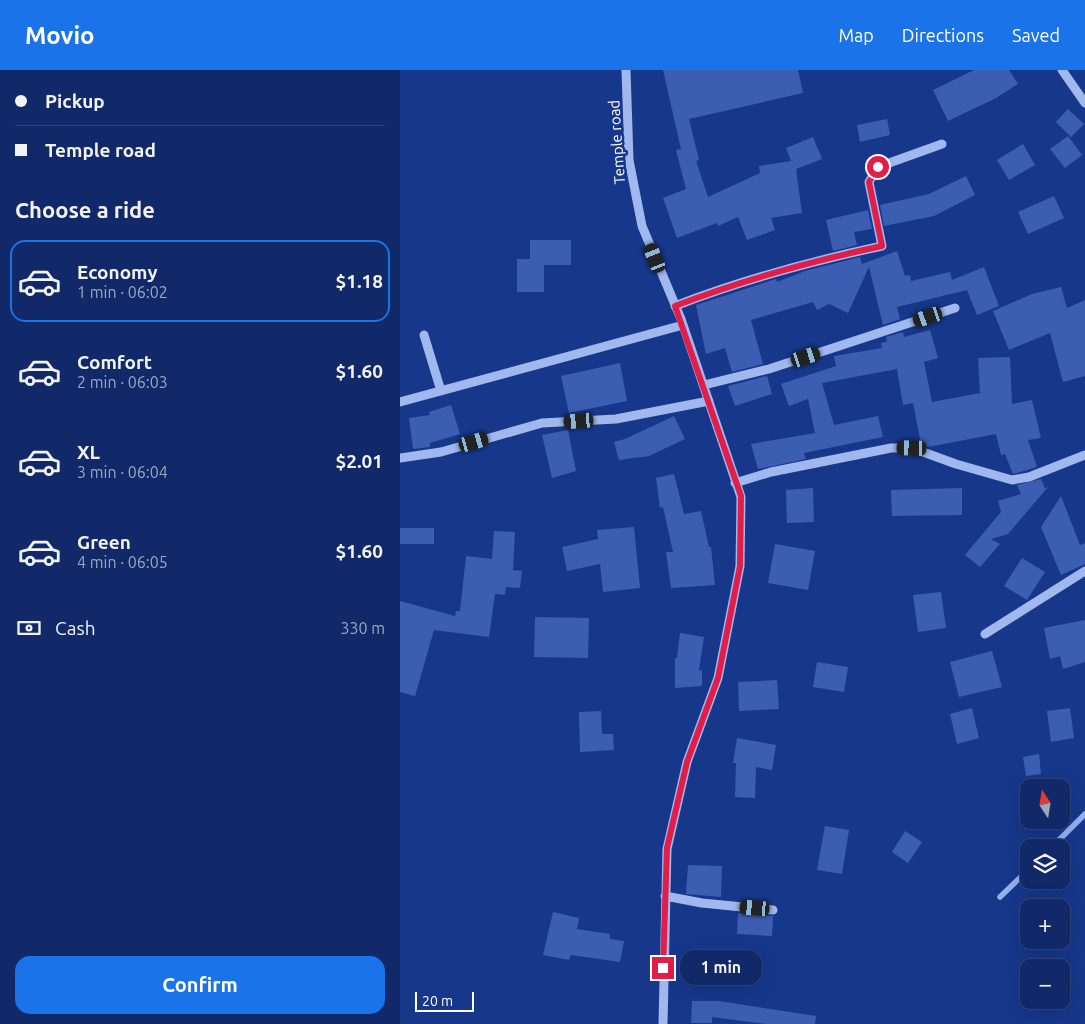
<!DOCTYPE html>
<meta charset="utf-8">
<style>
body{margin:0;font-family:Ubuntu,sans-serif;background:#1a316e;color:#f1f3f6;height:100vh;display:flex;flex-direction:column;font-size:19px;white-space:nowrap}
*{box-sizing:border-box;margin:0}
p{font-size:16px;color:#9ca6c0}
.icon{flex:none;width:28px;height:28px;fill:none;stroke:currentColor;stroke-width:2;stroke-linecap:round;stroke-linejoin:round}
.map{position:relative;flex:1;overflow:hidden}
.details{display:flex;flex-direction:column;background:#112968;width:400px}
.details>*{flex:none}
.guide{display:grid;align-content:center;height:110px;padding:0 15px;background:#112968}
.needle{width:32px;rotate:348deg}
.fabs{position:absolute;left:620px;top:709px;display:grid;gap:10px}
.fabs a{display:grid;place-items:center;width:50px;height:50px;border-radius:10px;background:#112968;box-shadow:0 5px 20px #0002,0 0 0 1px #30457c;font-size:25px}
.scale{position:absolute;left:15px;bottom:12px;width:59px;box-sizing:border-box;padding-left:5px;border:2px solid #fff;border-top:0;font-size:14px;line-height:18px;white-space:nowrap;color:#fff;-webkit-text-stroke:4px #17378b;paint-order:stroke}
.end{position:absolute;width:22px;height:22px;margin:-11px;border:6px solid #e11d48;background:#fff;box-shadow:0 0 0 2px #fff}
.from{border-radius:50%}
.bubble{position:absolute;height:35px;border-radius:15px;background:#112968;box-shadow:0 5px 20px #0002,0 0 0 1px #30457c;font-size:16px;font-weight:700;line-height:35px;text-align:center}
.car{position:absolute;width:15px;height:30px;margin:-15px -8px;border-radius:6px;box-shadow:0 0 4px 1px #0007;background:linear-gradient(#222 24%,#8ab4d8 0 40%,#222 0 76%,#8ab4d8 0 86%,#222 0)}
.guide b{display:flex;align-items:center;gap:18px;height:48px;font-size:19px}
.guide b+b{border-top:1px solid #30457c}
.guide i{width:12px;height:12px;background:#f1f3f6}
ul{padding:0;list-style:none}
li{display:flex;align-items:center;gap:15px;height:82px;margin:0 10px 8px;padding:0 5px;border:2px solid transparent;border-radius:15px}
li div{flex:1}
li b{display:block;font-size:19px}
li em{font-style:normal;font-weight:700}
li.selected{border-color:#1a73e8}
li>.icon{width:45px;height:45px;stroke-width:1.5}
h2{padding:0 15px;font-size:22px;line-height:60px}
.pay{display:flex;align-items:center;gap:12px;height:55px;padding:0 15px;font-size:19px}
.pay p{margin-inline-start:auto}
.cta{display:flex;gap:10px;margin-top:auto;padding:10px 15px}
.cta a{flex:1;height:58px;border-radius:15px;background:#1a73e8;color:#fff;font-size:20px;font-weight:700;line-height:58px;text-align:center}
header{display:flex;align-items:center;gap:30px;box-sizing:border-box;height:70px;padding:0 25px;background:#1a73e8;color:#fff}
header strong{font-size:24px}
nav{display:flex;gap:28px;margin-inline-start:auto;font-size:18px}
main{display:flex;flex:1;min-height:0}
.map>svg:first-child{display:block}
</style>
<header>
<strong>Movio</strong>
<nav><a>Map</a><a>Directions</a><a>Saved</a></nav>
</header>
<main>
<section class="details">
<div class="guide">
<b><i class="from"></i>Pickup</b>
<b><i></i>Temple road</b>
</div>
<h2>Choose a ride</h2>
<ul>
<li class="selected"><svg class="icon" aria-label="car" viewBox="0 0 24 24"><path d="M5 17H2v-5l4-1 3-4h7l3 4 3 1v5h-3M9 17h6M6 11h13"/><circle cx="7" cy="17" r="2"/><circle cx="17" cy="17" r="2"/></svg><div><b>Economy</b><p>1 min · 06:02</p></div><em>$1.18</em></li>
<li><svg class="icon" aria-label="car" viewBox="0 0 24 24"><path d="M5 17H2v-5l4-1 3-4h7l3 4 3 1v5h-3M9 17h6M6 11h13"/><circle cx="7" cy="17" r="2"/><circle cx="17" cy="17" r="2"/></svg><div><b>Comfort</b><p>2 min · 06:03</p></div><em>$1.60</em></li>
<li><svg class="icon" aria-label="car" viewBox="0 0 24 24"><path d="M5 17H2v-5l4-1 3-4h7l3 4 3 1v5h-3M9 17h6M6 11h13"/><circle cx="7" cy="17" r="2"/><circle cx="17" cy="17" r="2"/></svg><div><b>XL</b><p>3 min · 06:04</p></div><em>$2.01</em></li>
<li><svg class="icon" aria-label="car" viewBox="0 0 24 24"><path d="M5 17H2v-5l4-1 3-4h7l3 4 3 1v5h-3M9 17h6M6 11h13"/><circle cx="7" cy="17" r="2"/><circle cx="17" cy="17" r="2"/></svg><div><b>Green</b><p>4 min · 06:05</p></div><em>$1.60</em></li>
</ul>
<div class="pay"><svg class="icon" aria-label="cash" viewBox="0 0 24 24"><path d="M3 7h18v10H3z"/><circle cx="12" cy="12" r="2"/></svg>Cash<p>330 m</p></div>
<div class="cta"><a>Confirm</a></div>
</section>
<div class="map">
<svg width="685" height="954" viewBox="0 0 685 954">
<rect width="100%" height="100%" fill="#17378b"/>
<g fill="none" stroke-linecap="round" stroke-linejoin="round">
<path stroke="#93b0f1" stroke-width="5.5" d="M651 778 685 744
M600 827 629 799"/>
</g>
<path fill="#3c5eb2" d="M263 0H398L403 23 289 49 299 90 296 91 308 127 360 103 359 96 391 91 386 78 413 67 422 89 396 99 402 143 371 148 375 160 347 170 338 147 318 156 317 153 277 168 263 128 286 119 276 80 281 79Z
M574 0H609L618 14 596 28 548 51 533 20Z
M668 39 684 54 671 67 656 52Z
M487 49 490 65 460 72 457 55Z
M668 66 682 85 665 98 650 79Z
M623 74 635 95 609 110 597 90Z
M566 106 575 125 534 146 484 156 480 135 529 124Z
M654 126 664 148 628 164 618 142Z
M468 140 472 159 454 162 457 175 433 181 426 150Z
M130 170H171V195H144V222H117V189H130Z
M497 181 505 206 510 205 511 211 550 202 552 210 584 197 599 236 577 245 567 220 497 237 500 249 483 255 469 197 448 243 429 234 417 240 413 232 351 250 363 294 332 302 325 278 306 284 296 235 376 209 377 212 405 201 460 187 462 194Z
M661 217 667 238 685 230V306L663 312 650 263 609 280 593 241 632 224Z
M530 260 538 288 524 292 532 332 580 323 578 288 610 287 612 334 632 330 641 368 628 370 637 397 613 404 605 384 601 385 596 364 528 377 521 374 513 333 503 335 497 299 422 313 434 355 478 346 483 367 404 383 406 389 358 399 351 374 415 363 408 329 389 336 381 314 436 296 434 286 482 278 481 273 487 272 486 267 503 262 504 267Z
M220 293 227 331 169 343 161 306Z
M367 306 372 324 335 336 328 316Z
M51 335 60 364 30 373V377L13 379 9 348 30 345 29 342Z
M274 346 285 369 249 386 219 390 214 372 225 369Z
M168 360 176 401 152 408 142 365Z
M274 404 284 444 301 441 309 477H311L315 515 271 518 266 482H273L263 437 260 438 256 408Z
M641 409 645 418 648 417 608 464 591 469 600 474 580 497 565 485 601 442 598 431 621 424 617 415Z
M413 418 414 452 387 453 386 420Z
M562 418V445L492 446 491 420Z
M661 426 680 475 685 473V494L661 505 641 457Z
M234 457 240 518 203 522 200 494 167 501 162 477 198 469 197 460Z
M0 458H34V474H0Z
M94 461 115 462 113 500 122 501 120 518 106 517 105 525 95 524 89 567 34 560 15 626 0 622V531L55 546 56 541H60L66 486 92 489Z
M375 474 415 481 408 520 368 513Z
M622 488 645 502 627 530 604 516Z
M541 522 546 558 518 562 513 525Z
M135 547 189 548 188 588 134 587Z
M685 550V592L663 599 660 586 650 589 644 558Z
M280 563 304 567 299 600H302V616L275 618V588H277Z
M592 581 602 617 559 627 550 592Z
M417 592 448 597 444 622 413 617Z
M377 610 379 639 339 641 338 612Z
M572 638 579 668 557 674 550 644Z
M670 638 674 668 651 672 647 641Z
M201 641 202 664H213L214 680 180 682 179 642Z
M337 668 376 675 372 700 356 697 355 728 335 727 336 693H333Z
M639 684 641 704 626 706 623 687Z
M425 756 449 760 442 804 417 800Z
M505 761 522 772 508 793 492 782Z
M288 795 322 796 321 827 286 824Z
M153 842 179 848 177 859 210 864V869L224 871 220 892 171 885 169 890 143 885Z
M338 843 373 846 372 866 337 864Z
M292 931H319L416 946 415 954H366L312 947V953H291Z"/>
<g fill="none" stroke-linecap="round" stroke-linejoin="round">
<path stroke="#a1b8ee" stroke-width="9" d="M226 0 229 90 242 156 281 249 341 427 340 496 318 608 287 692 267 779 263 954
M662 0 685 33
M275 236C342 210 412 191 482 176L469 112 478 97 542 74
M24 265 41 321
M304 315 369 299 555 238
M0 332 283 255
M0 388 41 382 142 353 216 349 309 331
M335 413 371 402 491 378H512L556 394 612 410 629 407 685 385
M585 564 685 501
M265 826 302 833 373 840"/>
</g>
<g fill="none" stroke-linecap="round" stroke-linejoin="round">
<path stroke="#e11d48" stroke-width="6" d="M263 898 267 778 287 692 318 608 340 496 341 426 275 236C342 210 412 191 482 176L469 112 478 97"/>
</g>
<g text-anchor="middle" stroke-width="5" stroke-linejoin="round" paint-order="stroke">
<g font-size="15" fill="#fff" stroke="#17378b">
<text transform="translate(217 72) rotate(-94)" y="5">Temple road</text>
</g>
</g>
</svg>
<div class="fabs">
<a><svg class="needle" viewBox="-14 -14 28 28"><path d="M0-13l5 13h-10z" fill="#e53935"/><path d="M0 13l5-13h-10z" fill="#9ca6c0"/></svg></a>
<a><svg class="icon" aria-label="layers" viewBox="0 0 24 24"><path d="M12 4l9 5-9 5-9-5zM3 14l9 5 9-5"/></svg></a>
<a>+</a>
<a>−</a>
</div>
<div class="scale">20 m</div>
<i class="end from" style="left:478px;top:97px"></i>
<i class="end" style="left:263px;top:898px"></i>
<div class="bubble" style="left:280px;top:880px;width:82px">1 min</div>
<i class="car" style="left:255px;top:188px;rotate:338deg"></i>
<i class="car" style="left:528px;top:247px;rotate:251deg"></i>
<i class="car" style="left:406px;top:287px;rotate:72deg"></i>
<i class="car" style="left:179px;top:351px;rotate:266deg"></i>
<i class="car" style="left:74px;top:372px;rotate:74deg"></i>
<i class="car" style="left:512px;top:378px;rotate:271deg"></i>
<i class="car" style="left:355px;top:838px;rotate:275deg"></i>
</div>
</main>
